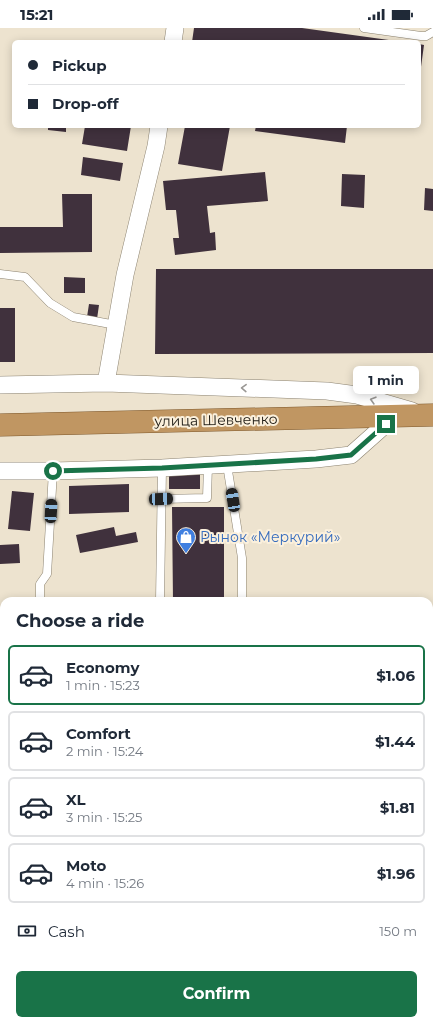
<!DOCTYPE html>
<meta charset="utf-8">
<style>
body{margin:0;font-family:Montserrat,sans-serif;background:#f2f2f3;color:#1f2937;height:100vh;display:flex;flex-direction:column;font-size:15px;white-space:nowrap}
*{box-sizing:border-box;margin:0}
p{font-size:13px;color:#747a83}
.icon{flex:none;width:22px;height:22px;fill:none;stroke:currentColor;stroke-width:2;stroke-linecap:round;stroke-linejoin:round}
.map{position:relative;flex:1;overflow:hidden}
.details{position:absolute;left:0px;top:569px;width:433px;height:428px;display:flex;flex-direction:column;background:#fff;border-radius:12px 12px 0 0;box-shadow:0 2px 10px #0003}
.details>*{flex:none}
.banner{position:absolute;left:12px;top:12px;width:409px;height:88px;border-radius:6px;box-shadow:0 2px 10px #0003;display:grid;align-content:center;height:88px;padding:0 16px;background:#fff}
.end{position:absolute;width:18px;height:18px;margin:-9px;border:5px solid #197348;background:#fff;box-shadow:0 0 0 2px #fff}
.from{border-radius:50%}
.bubble{position:absolute;height:28px;border-radius:6px;background:#fff;box-shadow:0 2px 10px #0003;font-size:13px;font-weight:700;line-height:28px;text-align:center}
.car{position:absolute;width:12px;height:24px;margin:-12px -6px;border-radius:5px;box-shadow:0 0 3px 1px #0007;background:linear-gradient(#222 24%,#8ab4d8 0 40%,#222 0 76%,#8ab4d8 0 86%,#222 0)}
.banner b{display:flex;align-items:center;gap:14px;height:38px;font-size:15px}
.banner b+b{border-top:1px solid #e0e1e3}
.banner i{width:10px;height:10px;background:#1f2937}
ul{padding:0;list-style:none}
li{display:flex;align-items:center;gap:12px;height:60px;margin:0 8px 6px;padding:0 8px;border:2px solid #e0e1e3;border-radius:6px}
li div{flex:1}
li b{display:block;font-size:15px}
li em{font-style:normal;font-weight:700}
li.current{border-color:#197348}
li>.icon{width:36px;height:36px;stroke-width:1.5}
h2{padding:0 16px;font-size:18px;line-height:48px}
.pay{display:flex;align-items:center;gap:10px;height:44px;padding:0 16px;font-size:15px}
.pay p{margin-inline-start:auto}
.button{display:flex;gap:8px;margin-top:auto;padding:8px 16px}
.button a{flex:1;height:46px;border-radius:6px;background:#197348;color:#fff;font-size:16px;font-weight:700;line-height:46px;text-align:center}
.status{display:flex;justify-content:space-between;align-items:center;height:28px;padding:0 20px;background:#fff;direction:ltr}
.status svg{height:11px;fill:currentColor}
.map>svg:first-child{display:block}
</style>
<div class="status"><b>15:21</b><svg viewBox="0 0 49 12"><path d="M0 12V9h3v3zM5 12V6h3v6zM10 12V3h3v9zM15 12V0h3v12zM26 1h20v11H26zM47 4h2v5h-2z"/></svg></div>
<div class="map">
<svg width="433" height="997" viewBox="0 0 433 997">
<rect width="100%" height="100%" fill="#ede3cf"/>
<path fill="#e5d4e5" d="M0 624H4V776H0Z"/>
<path fill="#40313d" d="M194 0H302L396 13 192 14Z
M419 16 424 17 420 46H419Z
M48 98H66V104L48 102Z
M85 98H131L127 123 82 116Z
M185 98H230L222 143 178 136Z
M256 98H347L345 115 255 103Z
M83 129 123 135 120 153 81 147Z
M265 144 268 173 207 178 210 205 215 204 216 222 175 227 173 210H179L176 182H166L163 153Z
M342 146 365 147 364 180 341 178Z
M425 160 433 161V183L424 182Z
M62 166H92V224L0 225V199H63Z
M156 241H433V325L155 326Z
M64 249 85 250V265H64Z
M89 276 99 277 97 291 87 289Z
M0 280H15V334H0Z
M169 446H200V461H169Z
M129 456V484L69 486V458Z
M12 463 34 465 30 503 8 501Z
M172 479H224V573H173Z
M114 499 116 508 136 504 138 514 80 525 76 507Z
M19 516 20 535 0 536V517Z
M429 801 433 802V846L429 845Z
M0 802H4V887H0Z
M429 897H433V972H429Z
M429 990 433 991V997H421V993H429Z
M10 993H153L152 997H10Z
M188 993H382V997H188Z"/>
<g fill="none" stroke-linecap="round" stroke-linejoin="round">
<g stroke="#8c8371" stroke-width="9">
<path id="service" d="M364 0 421 8H426L433 4
M0 246 25 249 50 275 73 289 116 297
M228 436V443L242 530V573
M161 471 207 470 208 437
M40 573V556L47 546 53 443
M160 573 162 440
M0 636H4
M429 747H433
M429 870H433"/>
</g>
<g stroke="#8c8371" stroke-width="18">
<path id="minor" d="M173 14 175 0
M106 355 125 247 156 118 159 98
M0 357 106 355 327 363 357 367 412 383
M0 443H53L162 440 316 431 351 427 396 387"/>
</g>
<g stroke="#7e592d" stroke-width="23">
<path id="trunk" d="M0 397 433 387"/>
</g>
<use href="#service" stroke="#fff" stroke-width="8"/>
<use href="#minor" stroke="#fff" stroke-width="17"/>
<use href="#trunk" stroke="#c09662" stroke-width="22"/>
</g>
<defs><path id="oneway-chevron" d="M-2-3.5L2.5 0L-2 3.5" fill="none" stroke-width="1.6" stroke-linecap="round" stroke-linejoin="round"/></defs>
<g stroke="#9a9895">
<use href="#oneway-chevron" transform="translate(244 360) rotate(-178)"/>
<use href="#oneway-chevron" transform="translate(373 372) rotate(-164)"/>
</g>
<g fill="none" stroke-linecap="round" stroke-linejoin="round">
<path stroke="#197348" stroke-width="5" d="M53 443 162 440 316 431 351 427 386 396"/>
</g>
<defs>
<g id="shop-pin" transform="scale(1)"><path d="M0 17L-7.5 6A9.5 9.5 0 1 1 7.5 6Z" fill="#3f7fe0" stroke="#fbf0dc"/><path d="M-5-2.5h2.3a2.7 3.5 0 0 1 5.4 0H5L5.5 6h-11ZM-1.5-2.5h3a1.5 2.3 0 0 0-3 0Z" fill="#fff"/></g>
</defs>
<g fill-rule="evenodd">
<use href="#shop-pin" x="186" y="509"/>
</g>
<g text-anchor="middle" stroke-width="4" stroke-linejoin="round" paint-order="stroke">
<g font-size="14" fill="#1e1a13" stroke="#fbf0dc">
<text transform="translate(216 392) rotate(-1)" y="5">улица Шевченко</text>
</g>
<g font-size="14" fill="#366cbe" stroke="#fbf0dc" text-anchor="start">
<text x="200" y="514">Рынок «Меркурий»</text>
</g>
</g>
</svg>
<i class="end from" style="left:53px;top:443px"></i>
<i class="end" style="left:386px;top:396px"></i>
<div class="bubble" style="left:353px;top:338px;width:66px">1 min</div>
<i class="car" style="left:161px;top:471px;rotate:88deg"></i>
<i class="car" style="left:233px;top:472px;rotate:351deg"></i>
<i class="car" style="left:51px;top:483px;rotate:3deg"></i>
<div class="banner">
<b><i class="from"></i>Pickup</b>
<b><i></i>Drop-off</b>
</div>
<section class="details">
<h2>Choose a ride</h2>
<ul>
<li class="current"><svg class="icon" aria-label="car" viewBox="0 0 24 24"><path d="M5 17H2v-5l4-1 3-4h7l3 4 3 1v5h-3M9 17h6M6 11h13"/><circle cx="7" cy="17" r="2"/><circle cx="17" cy="17" r="2"/></svg><div><b>Economy</b><p>1 min · 15:23</p></div><em>$1.06</em></li>
<li><svg class="icon" aria-label="car" viewBox="0 0 24 24"><path d="M5 17H2v-5l4-1 3-4h7l3 4 3 1v5h-3M9 17h6M6 11h13"/><circle cx="7" cy="17" r="2"/><circle cx="17" cy="17" r="2"/></svg><div><b>Comfort</b><p>2 min · 15:24</p></div><em>$1.44</em></li>
<li><svg class="icon" aria-label="car" viewBox="0 0 24 24"><path d="M5 17H2v-5l4-1 3-4h7l3 4 3 1v5h-3M9 17h6M6 11h13"/><circle cx="7" cy="17" r="2"/><circle cx="17" cy="17" r="2"/></svg><div><b>XL</b><p>3 min · 15:25</p></div><em>$1.81</em></li>
<li><svg class="icon" aria-label="car" viewBox="0 0 24 24"><path d="M5 17H2v-5l4-1 3-4h7l3 4 3 1v5h-3M9 17h6M6 11h13"/><circle cx="7" cy="17" r="2"/><circle cx="17" cy="17" r="2"/></svg><div><b>Moto</b><p>4 min · 15:26</p></div><em>$1.96</em></li>
</ul>
<div class="pay"><svg class="icon" aria-label="cash" viewBox="0 0 24 24"><path d="M3 7h18v10H3z"/><circle cx="12" cy="12" r="2"/></svg>Cash<p>150 m</p></div>
<div class="button"><a>Confirm</a></div>
</section>
</div>
